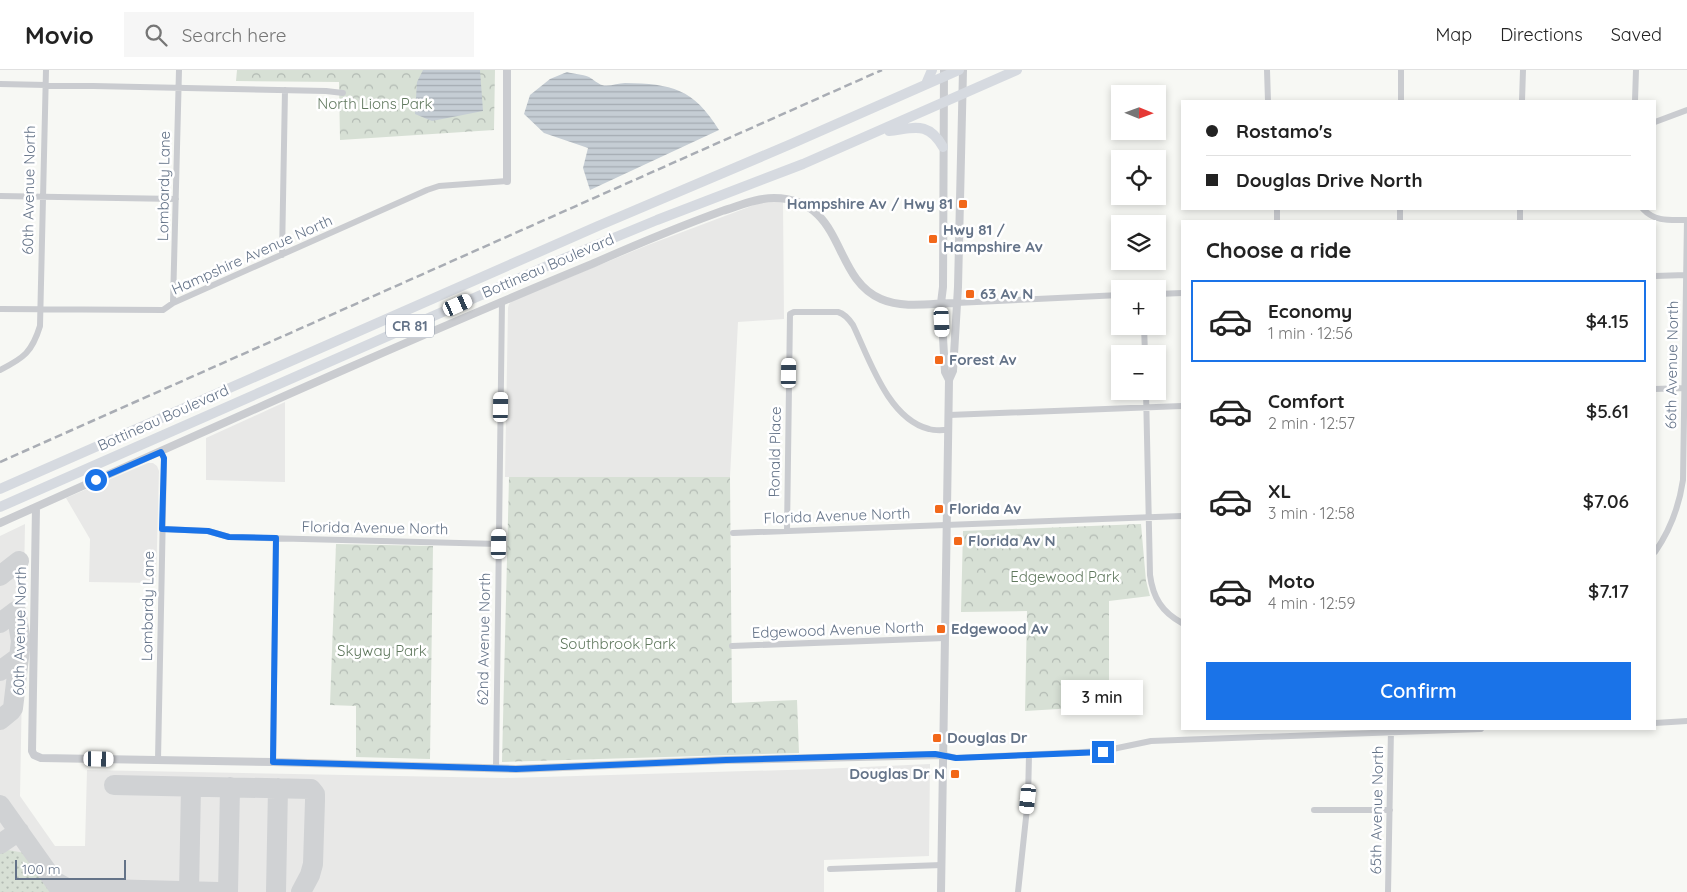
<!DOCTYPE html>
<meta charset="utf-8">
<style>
body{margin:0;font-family:Quicksand,sans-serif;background:#f6f6f6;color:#222;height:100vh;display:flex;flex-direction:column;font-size:19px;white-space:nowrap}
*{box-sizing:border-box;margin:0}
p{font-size:16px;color:#767676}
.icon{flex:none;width:28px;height:28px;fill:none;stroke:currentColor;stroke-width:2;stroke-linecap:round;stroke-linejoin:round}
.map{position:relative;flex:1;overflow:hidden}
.drawer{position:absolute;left:1181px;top:150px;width:475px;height:510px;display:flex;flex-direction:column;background:#fff;border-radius:0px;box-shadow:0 2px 8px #0003}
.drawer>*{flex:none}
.guide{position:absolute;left:1181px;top:30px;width:475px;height:110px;border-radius:0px;box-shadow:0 2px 8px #0003;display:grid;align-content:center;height:110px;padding:0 25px;background:#fff}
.needle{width:32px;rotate:91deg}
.fabs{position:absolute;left:1111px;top:15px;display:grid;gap:10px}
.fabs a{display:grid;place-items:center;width:55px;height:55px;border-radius:0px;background:#fff;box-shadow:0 2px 8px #0003;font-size:25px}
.scale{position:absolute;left:15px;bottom:12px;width:111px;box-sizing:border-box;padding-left:5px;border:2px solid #647388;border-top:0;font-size:14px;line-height:18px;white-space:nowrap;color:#647388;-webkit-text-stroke:4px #fff;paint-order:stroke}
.end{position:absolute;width:22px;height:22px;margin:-11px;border:6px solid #1a73e8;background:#fff;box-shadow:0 0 0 2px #fff}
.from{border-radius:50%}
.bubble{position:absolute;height:35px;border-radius:0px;background:#fff;box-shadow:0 2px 8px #0003;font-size:16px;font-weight:600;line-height:35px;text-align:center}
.car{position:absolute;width:15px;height:30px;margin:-15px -8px;border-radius:6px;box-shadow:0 0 4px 1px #0007;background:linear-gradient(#fff 24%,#345 0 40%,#fff 0 76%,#345 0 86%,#fff 0)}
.guide b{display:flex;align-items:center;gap:18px;height:48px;font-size:19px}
.guide b+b{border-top:1px solid #e0e0e0}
.guide i{width:12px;height:12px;background:#222}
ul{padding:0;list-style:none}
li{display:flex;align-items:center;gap:15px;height:82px;margin:0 10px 8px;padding:0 15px;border:2px solid transparent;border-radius:0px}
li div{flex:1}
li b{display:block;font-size:19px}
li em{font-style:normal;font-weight:600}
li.on{border-color:#1a73e8}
li>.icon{width:45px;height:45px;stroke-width:1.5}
h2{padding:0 25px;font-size:22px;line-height:60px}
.action{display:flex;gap:10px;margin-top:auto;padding:10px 25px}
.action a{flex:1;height:58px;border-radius:0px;background:#1a73e8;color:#fff;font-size:20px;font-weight:600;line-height:58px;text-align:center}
header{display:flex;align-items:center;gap:30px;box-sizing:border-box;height:70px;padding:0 25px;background:#fff;border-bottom:1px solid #e0e0e0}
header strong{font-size:24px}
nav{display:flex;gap:28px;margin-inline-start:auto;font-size:18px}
.search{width:350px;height:45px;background:#f6f6f6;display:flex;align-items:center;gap:12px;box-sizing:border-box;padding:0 18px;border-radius:0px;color:#767676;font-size:19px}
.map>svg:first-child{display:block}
</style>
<header>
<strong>Movio</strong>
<div class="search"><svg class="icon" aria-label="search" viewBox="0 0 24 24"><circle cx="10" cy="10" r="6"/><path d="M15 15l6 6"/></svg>Search here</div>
<nav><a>Map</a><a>Directions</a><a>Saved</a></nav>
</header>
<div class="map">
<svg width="1687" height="822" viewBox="0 0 1687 822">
<defs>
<pattern id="grass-dots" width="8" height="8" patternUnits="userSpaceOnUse" patternTransform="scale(1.25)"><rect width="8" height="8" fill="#d7e0d5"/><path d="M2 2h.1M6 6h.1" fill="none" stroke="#b2bab3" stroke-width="1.8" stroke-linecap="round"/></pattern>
<pattern id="park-crowns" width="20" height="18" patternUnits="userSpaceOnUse" patternTransform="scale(1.25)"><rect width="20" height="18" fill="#d7e0d5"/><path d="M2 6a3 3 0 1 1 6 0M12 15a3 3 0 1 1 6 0" fill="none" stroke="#b2bab3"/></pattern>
<pattern id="water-rules" width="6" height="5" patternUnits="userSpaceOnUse" patternTransform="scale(1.25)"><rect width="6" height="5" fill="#c5cdd4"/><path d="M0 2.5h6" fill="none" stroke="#a4abb2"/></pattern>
</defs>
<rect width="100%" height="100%" fill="#f7f8f4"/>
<path fill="#e8e8e7" d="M767 130 783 131 784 249 738 252 730 407H505L508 238 509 234 512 231 648 175Z
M285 332V412L206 410V368Z
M148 393H153L157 396 159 401 156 513 89 512 90 469 66 428Z
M25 454 20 726 55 776H85L87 700 504 708 821 699 930 694 929 786 824 790V822H0V466Z"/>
<path fill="url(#grass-dots)" d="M2 779 25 783 52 822H0V781Z"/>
<path fill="url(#park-crowns)" d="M237 0H495L494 60 340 70 339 12 236 11Z
M509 407H730L732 633 797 630 799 683 502 692Z
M1141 454 1146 511 1150 526 1109 531V636L1025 641 1027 541 961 542 963 461Z
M336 474 433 476 430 689 356 687V636L330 635Z"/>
<path fill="url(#water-rules)" d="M423 0H480L483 41 432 51 415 44 417 12Z
M567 2C574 4 582 4 589 7 593 9 598 14 602 15 609 17 618 13 625 13 672 14 693 18 719 60L590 120 583 98 588 78 544 63 524 44 530 25 550 9Z"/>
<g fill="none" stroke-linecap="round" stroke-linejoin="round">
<path stroke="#d0d2d4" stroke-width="20" d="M0 506 19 491
M0 553 16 541 21 571 13 638 11 641 0 650
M0 601 19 587
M114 715 311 719 315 724V731L313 794 310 805 301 822
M0 735 61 821
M0 774 19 761
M54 811 67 818 218 822
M189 821 191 717
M228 822 230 717
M276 822 278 718"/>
<path stroke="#caccd0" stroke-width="6" d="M1267 0 1268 31
M0 14 326 21 343 23
M1401 31V0
M1522 31 1523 0
M1635 31 1636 0
M1655 52 1687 40
M0 126 176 129
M1643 139C1655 152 1670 150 1687 150
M1277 151V139
M1400 151V139
M1520 151V139
M282 185 285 20
M1655 206 1686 205
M1158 224 1182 223
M173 233 179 0
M956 233 1120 225
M0 239 163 240 173 233 427 120 439 116 507 111
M1144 256 1145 284
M0 300C24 288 32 282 40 256L46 0
M1655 319 1684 318
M1146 321 1150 505C1153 528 1162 542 1182 553
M949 345 1182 336
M162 459 208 461 229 467 499 474
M787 461 790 244 794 242H838C845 244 849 249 853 255 869 288 888 349 929 359 935 361 942 360 948 360
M733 463 1182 446
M1655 482C1671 459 1679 437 1683 410L1687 150
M732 576 945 568
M1655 653 1687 651
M944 685 956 688 1103 681 1151 671 1481 659
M158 690 164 389 161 382
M273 692 276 469
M496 698 502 231
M1314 740H1390
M830 799 942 795
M1018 822 1028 729 1029 685
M1388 822 1391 659"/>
<path stroke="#caccd0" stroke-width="8" d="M944 0 943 217 941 233 945 302 949 310
M507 111V0
M36 437 32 681 34 685 41 688 273 692 516 699 726 690 944 685
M0 453C197 365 393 276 592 194 635 175 678 157 722 141 739 136 756 128 774 128 846 129 831 208 881 229 904 239 933 233 956 233
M941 822 949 310 953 301 958 217 963 0"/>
<path stroke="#d6dae0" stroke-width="10" d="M926 14 932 0
M889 61C915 58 928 51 943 77
M0 419 598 156 791 74 959 0
M0 437 565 188 657 150 803 94 1017 0"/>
<path stroke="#a9adb4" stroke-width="2.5" stroke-dasharray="8 4" stroke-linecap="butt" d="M0 392 882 0"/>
</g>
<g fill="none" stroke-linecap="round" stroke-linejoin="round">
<path stroke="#1a73e8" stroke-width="6" d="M96 410 161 382 164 388 162 459 208 461 229 467 276 468 273 692 516 699 726 690 935 684 956 688 1103 682"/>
</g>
<g fill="#f2681a" stroke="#fff" stroke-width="2">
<rect x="958" y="129" width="10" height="10" rx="2.5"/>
<rect x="928" y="164" width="10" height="10" rx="2.5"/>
<rect x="965" y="219" width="10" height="10" rx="2.5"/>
<rect x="934" y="285" width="10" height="10" rx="2.5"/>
<rect x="934" y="434" width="10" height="10" rx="2.5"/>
<rect x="953" y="466" width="10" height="10" rx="2.5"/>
<rect x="936" y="554" width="10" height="10" rx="2.5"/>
<rect x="932" y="663" width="10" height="10" rx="2.5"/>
<rect x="950" y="699" width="10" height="10" rx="2.5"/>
</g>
<g text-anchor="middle" stroke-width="5" stroke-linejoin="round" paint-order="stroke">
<rect fill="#fff" stroke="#929dac" stroke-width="1" x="386" y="244.5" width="48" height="23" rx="4"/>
<g font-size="14" font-weight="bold" fill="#647388">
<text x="410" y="261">CR 81</text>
</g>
<g font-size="15" fill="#61795f" stroke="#fff">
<text x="375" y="39">North Lions Park</text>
<text x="1065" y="512">Edgewood Park</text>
<text x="618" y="579">Southbrook Park</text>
<text x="382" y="586">Skyway Park</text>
</g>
<g font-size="15" fill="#647388" stroke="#fff">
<text transform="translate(164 116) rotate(-89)" y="5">Lombardy Lane</text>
<text transform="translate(29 120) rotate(-89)" y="5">60th Avenue North</text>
<text transform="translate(252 185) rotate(-24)" y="5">Hampshire Avenue North</text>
<text transform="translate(548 196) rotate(-23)" y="5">Bottineau Boulevard</text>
<text transform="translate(1672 295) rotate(-89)" y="5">66th Avenue North</text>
<text transform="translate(163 348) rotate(-24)" y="5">Bottineau Boulevard</text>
<text transform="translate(775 382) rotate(-89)" y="5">Ronald Place</text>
<text transform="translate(837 446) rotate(-2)" y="5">Florida Avenue North</text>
<text transform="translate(375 458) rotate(1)" y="5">Florida Avenue North</text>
<text transform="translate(148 536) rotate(-89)" y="5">Lombardy Lane</text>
<text transform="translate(838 560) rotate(-2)" y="5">Edgewood Avenue North</text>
<text transform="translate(20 561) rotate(-89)" y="5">60th Avenue North</text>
<text transform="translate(484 569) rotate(-89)" y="5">62nd Avenue North</text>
<text transform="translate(1377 740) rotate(-89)" y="5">65th Avenue North</text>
</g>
<g font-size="15" font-weight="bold" fill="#647388" stroke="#fff" text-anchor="start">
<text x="953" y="139" text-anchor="end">Hampshire Av / Hwy 81</text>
<text x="943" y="165">Hwy 81 /<tspan x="943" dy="17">Hampshire Av</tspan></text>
<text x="980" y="229">63 Av N</text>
<text x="949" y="295">Forest Av</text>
<text x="949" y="444">Florida Av</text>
<text x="968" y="476">Florida Av N</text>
<text x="951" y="564">Edgewood Av</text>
<text x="947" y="673">Douglas Dr</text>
<text x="945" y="709" text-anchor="end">Douglas Dr N</text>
</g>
</g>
</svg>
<div class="fabs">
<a><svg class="needle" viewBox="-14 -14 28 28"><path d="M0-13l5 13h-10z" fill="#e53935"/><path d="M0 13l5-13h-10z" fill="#767676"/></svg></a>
<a><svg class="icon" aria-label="locate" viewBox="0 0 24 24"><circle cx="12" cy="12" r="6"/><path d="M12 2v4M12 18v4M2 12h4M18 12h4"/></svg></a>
<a><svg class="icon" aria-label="layers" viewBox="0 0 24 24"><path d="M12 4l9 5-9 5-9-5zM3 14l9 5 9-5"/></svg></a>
<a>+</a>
<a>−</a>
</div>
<div class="scale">100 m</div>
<i class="end from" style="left:96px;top:410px"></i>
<i class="end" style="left:1103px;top:682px"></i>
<div class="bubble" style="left:1061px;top:610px;width:82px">3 min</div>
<i class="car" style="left:458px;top:235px;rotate:66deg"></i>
<i class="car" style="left:942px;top:252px;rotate:177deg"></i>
<i class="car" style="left:789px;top:303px;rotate:1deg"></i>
<i class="car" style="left:501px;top:337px;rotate:1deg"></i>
<i class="car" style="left:499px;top:474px;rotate:1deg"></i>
<i class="car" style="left:99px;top:689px;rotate:91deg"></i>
<i class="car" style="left:1028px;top:729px;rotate:186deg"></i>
<div class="guide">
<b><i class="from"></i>Rostamo's</b>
<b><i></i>Douglas Drive North</b>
</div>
<section class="drawer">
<h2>Choose a ride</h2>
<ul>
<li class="on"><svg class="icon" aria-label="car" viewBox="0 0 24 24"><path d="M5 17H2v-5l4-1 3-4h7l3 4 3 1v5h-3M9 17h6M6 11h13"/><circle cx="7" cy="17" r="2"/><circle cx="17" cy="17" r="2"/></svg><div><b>Economy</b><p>1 min · 12:56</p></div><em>$4.15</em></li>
<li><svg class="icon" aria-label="car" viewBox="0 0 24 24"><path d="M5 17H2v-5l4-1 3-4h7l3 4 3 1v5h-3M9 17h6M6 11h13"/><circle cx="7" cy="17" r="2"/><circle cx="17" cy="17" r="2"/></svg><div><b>Comfort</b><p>2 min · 12:57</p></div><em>$5.61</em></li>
<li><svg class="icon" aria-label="car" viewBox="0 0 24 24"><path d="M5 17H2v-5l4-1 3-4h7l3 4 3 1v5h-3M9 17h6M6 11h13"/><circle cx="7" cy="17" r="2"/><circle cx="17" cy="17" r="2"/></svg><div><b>XL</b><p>3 min · 12:58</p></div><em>$7.06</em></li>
<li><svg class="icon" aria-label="car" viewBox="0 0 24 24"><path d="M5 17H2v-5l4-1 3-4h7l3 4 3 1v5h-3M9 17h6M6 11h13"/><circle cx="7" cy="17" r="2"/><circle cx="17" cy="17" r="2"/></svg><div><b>Moto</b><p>4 min · 12:59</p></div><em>$7.17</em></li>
</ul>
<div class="action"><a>Confirm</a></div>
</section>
</div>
